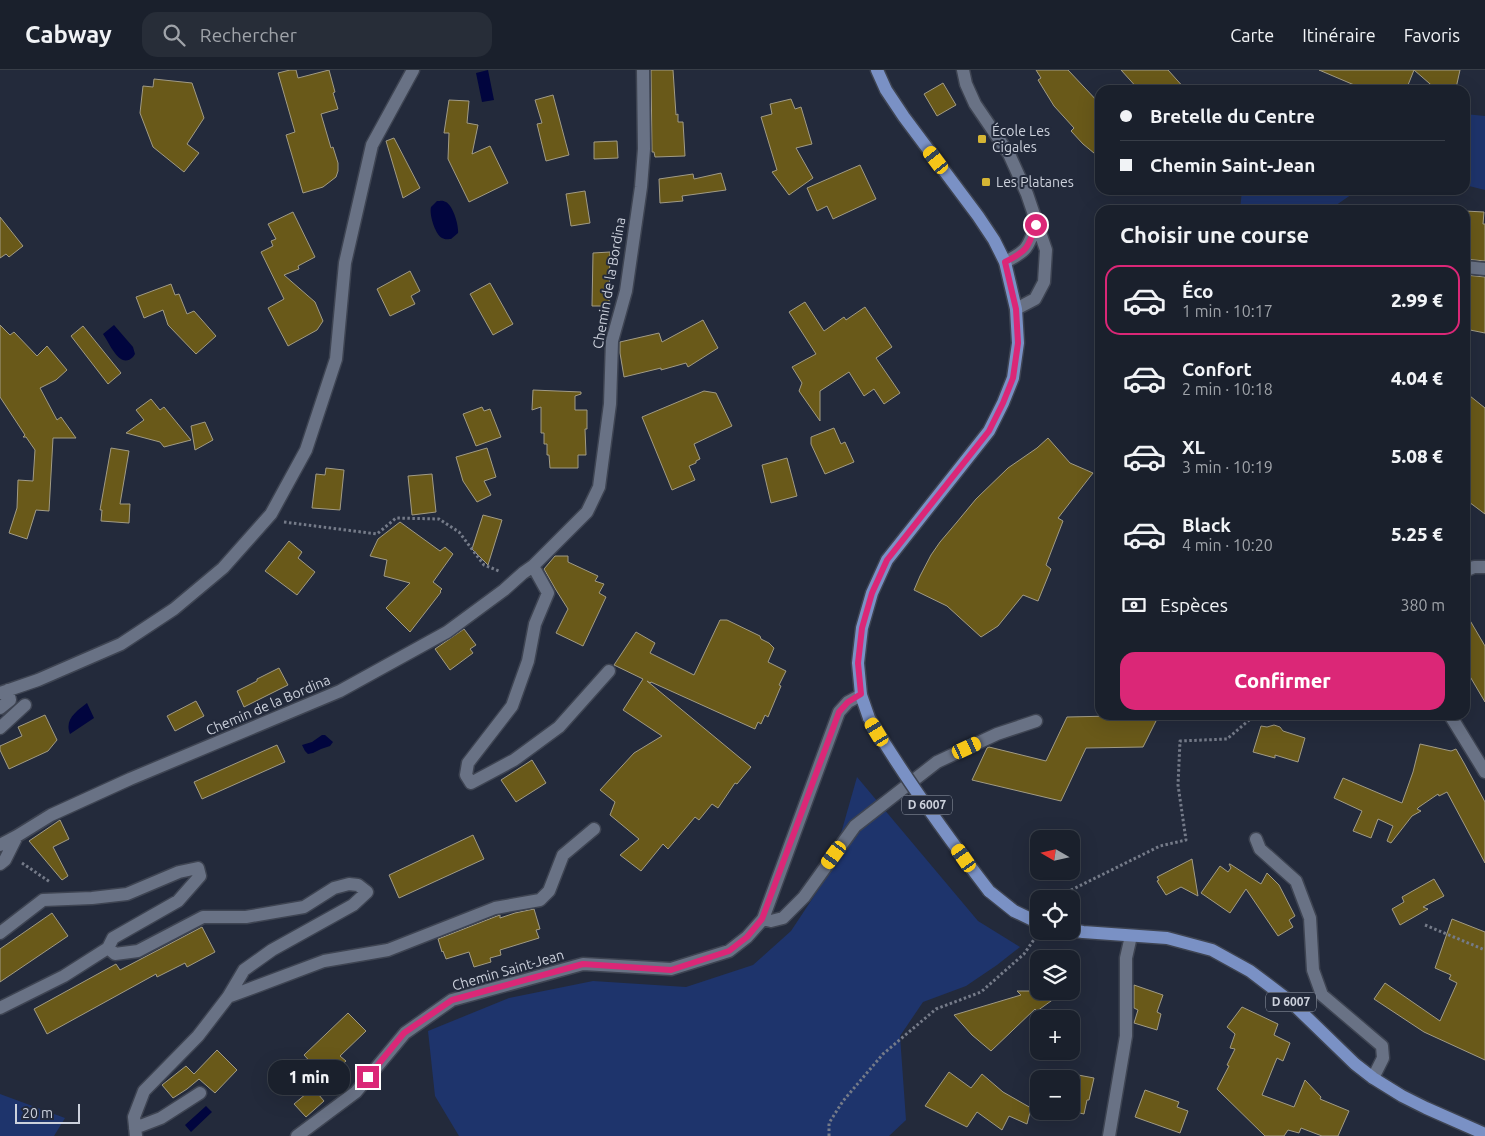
<!DOCTYPE html>
<html lang="fr">
<meta charset="utf-8">
<style>
body{margin:0;font-family:Ubuntu,sans-serif;background:#272d38;color:#f1f3f6;height:100vh;display:flex;flex-direction:column;font-size:19px;white-space:nowrap}
*{box-sizing:border-box;margin:0}
p{font-size:16px;color:#9fa3a9}
.icon{flex:none;width:28px;height:28px;fill:none;stroke:currentColor;stroke-width:2;stroke-linecap:round;stroke-linejoin:round}
.map{position:relative;flex:1;overflow:hidden}
.panel{position:absolute;left:1095px;top:135px;width:375px;height:515px;display:flex;flex-direction:column;background:#1a202c;border-radius:15px;box-shadow:0 5px 20px #0002,0 0 0 1px #383e48}
.panel>*{flex:none}
.top-card{position:absolute;left:1095px;top:15px;width:375px;height:110px;border-radius:15px;box-shadow:0 5px 20px #0002,0 0 0 1px #383e48;display:grid;align-content:center;height:110px;padding:0 25px;background:#1a202c}
.needle{width:32px;rotate:279deg}
.buttons{position:absolute;left:1030px;top:760px;display:grid;gap:10px}
.buttons a{display:grid;place-items:center;width:50px;height:50px;border-radius:10px;background:#1a202c;box-shadow:0 5px 20px #0002,0 0 0 1px #383e48;font-size:25px}
.scale{position:absolute;left:15px;bottom:12px;width:65px;box-sizing:border-box;padding-left:5px;border:2px solid #ccd1dc;border-top:0;font-size:14px;line-height:18px;white-space:nowrap;color:#ccd1dc;-webkit-text-stroke:4px #232a3b;paint-order:stroke}
.end{position:absolute;width:22px;height:22px;margin:-11px;border:6px solid #db2777;background:#fff;box-shadow:0 0 0 2px #fff}
.from{border-radius:50%}
.bubble{position:absolute;height:35px;border-radius:15px;background:#1a202c;box-shadow:0 5px 20px #0002,0 0 0 1px #383e48;font-size:16px;font-weight:800;line-height:35px;text-align:center}
.car{position:absolute;width:15px;height:30px;margin:-15px -8px;border-radius:6px;box-shadow:0 0 4px 1px #0007;background:linear-gradient(#f5c518 24%,#345 0 40%,#f5c518 0 76%,#345 0 86%,#f5c518 0)}
.top-card b{display:flex;align-items:center;gap:18px;height:48px;font-size:19px}
.top-card b+b{border-top:1px solid #383e48}
.top-card i{width:12px;height:12px;background:#f1f3f6}
ul{padding:0;list-style:none}
li{display:flex;align-items:center;gap:15px;height:70px;margin:0 10px 8px;padding:0 15px;border:2px solid transparent;border-radius:15px}
li div{flex:1}
li b{display:block;font-size:19px}
li em{font-style:normal;font-weight:800}
li.active{border-color:#db2777}
li>.icon{width:45px;height:45px;stroke-width:1.5}
h2{padding:0 25px;font-size:22px;line-height:60px}
.pay{display:flex;align-items:center;gap:12px;height:55px;padding:0 25px;font-size:19px}
.pay p{margin-inline-start:auto}
.primary-button{display:flex;gap:10px;margin-top:auto;padding:10px 25px}
.primary-button a{flex:1;height:58px;border-radius:15px;background:#db2777;color:#fff;font-size:20px;font-weight:800;line-height:58px;text-align:center}
header{display:flex;align-items:center;gap:30px;box-sizing:border-box;height:70px;padding:0 25px;background:#1a202c;border-bottom:1px solid #383e48}
header strong{font-size:24px}
nav{display:flex;gap:28px;margin-inline-start:auto;font-size:18px}
.search{width:350px;height:45px;background:#272d38;display:flex;align-items:center;gap:12px;box-sizing:border-box;padding:0 18px;border-radius:15px;color:#9fa3a9;font-size:19px}
.map>svg:first-child{display:block}
</style>
<header>
<strong>Cabway</strong>
<div class="search"><svg class="icon" aria-label="search" viewBox="0 0 24 24"><circle cx="10" cy="10" r="6"/><path d="M15 15l6 6"/></svg>Rechercher</div>
<nav><a>Carte</a><a>Itinéraire</a><a>Favoris</a></nav>
</header>
<div class="map">
<svg width="1485" height="1066" viewBox="0 0 1485 1066">
<rect width="100%" height="100%" fill="#232a3b"/>
<path fill="#1e346c" d="M1465 44 1485 46V120L1465 115Z
M1242 120H1358L1329 140H1240Z
M857 707 978 851 1020 877 997 895 966 916 923 932 900 966 906 1050 889 1066H459L435 1026 428 961 509 928 593 911 686 917 753 895 791 861 830 802Z
M0 1024 65 1048 54 1066H0Z"/>
<path fill="#01053e" d="M488 0 494 30 482 32 476 3Z
M437 131C441 131 442 130 446 132 453 136 459 155 458 163L451 169C447 169 446 170 442 168 435 164 429 144 431 137Z
M114 255 133 277 135 284 133 287C120 300 110 274 103 264Z
M87 633 94 648 70 664C64 649 77 641 87 633Z
M322 665H325L333 672 330 676 321 679 313 683 308 684 305 681 302 675 312 672Z
M206 1036 212 1042 191 1062 185 1055Z"/>
<path fill="#695919" stroke="#a19b85" d="M290 0H296L298 8 329 0 335 22 333 23 338 39 321 44 331 78 333 77 338 93V101L336 107 323 117 303 123 286 65 295 62 278 3Z
M651 0H673L676 45 678 44V52H683L685 86 655 87 654 82H652Z
M1036 0H1068L1100 34V88L1083 74 1071 61 1074 58 1054 36 1038 10 1041 8Z
M1121 0H1168L1186 20H1139Z
M1319 0H1460L1456 18 1449 20H1437L1414 0 1406 20H1366Z
M154 9 192 13 204 48 187 74 199 83 184 102 153 77 140 43 143 16 153 17Z
M943 13 956 35 937 46 924 24Z
M553 25 569 85 546 91 537 54 542 53 535 30Z
M791 29 795 39 801 37 812 74 796 78 813 108 789 125 772 102 777 100 761 47 772 44 770 34Z
M449 30 469 31 467 53 478 55 472 84 490 76 508 113 469 132 448 89 449 63H444Z
M394 68 420 118 403 128 386 71Z
M617 71 618 88 594 89V72Z
M860 95 876 129 833 149 827 136 817 141 807 118Z
M721 103 726 120 682 126 683 131 660 133 659 109 693 104 694 109Z
M585 121 590 153 571 156 566 124Z
M1465 141 1484 142 1483 154H1485V191L1465 189Z
M293 142 315 187 298 196 299 199 284 205 315 232 323 251 317 260 288 276 268 238 284 229 261 182 273 176 271 171 276 169 268 154Z
M0 147 23 176 9 187 6 184 0 188Z
M610 182 609 236H592L593 183Z
M410 201 420 221 411 226 415 234 390 246 377 219Z
M1465 205 1485 207V263L1465 259Z
M490 213 513 254 493 265 470 224Z
M171 214 175 225 179 224 187 244 194 241 216 266 196 284 168 255 163 240 144 248 136 227Z
M805 232 824 261 844 247 846 250 865 237 892 277 876 288 900 323 884 334 874 319 864 326 849 302 820 321V351L799 321 802 313 792 297 816 284 789 242Z
M703 250 718 278 688 297 686 293 661 300V298L624 307 620 283V272L659 263 662 272Z
M0 255 10 265 14 262 37 286 47 276 67 300 56 310 40 318 57 350 61 347 76 368H53L49 441 36 440 27 469 9 463 17 438 18 410 33 411 35 380 26 367H23L25 365 0 327Z
M83 256 121 303 108 314 71 266Z
M533 320 581 322V324L575 326V340H587V359H585L586 385H578V398H550L549 385H547V374H544V363H541V337L532 340Z
M704 321 716 323 732 356 694 374 700 389 696 391V393L689 396 695 410 672 420 642 347Z
M1465 322 1485 338V444L1465 429Z
M151 329 160 340 164 337 191 370 164 377 160 372 126 363 144 350 136 340Z
M482 337 484 341 490 339 501 367 476 376 463 344Z
M205 352 213 370 195 380 191 356Z
M834 358 841 374 845 372 854 392 825 404 811 374V367Z
M1048 368 1070 393 1093 403 1058 448 1063 451 1046 495 1051 499 1038 531 1023 525 998 556 981 567 947 536 914 520 920 506 931 485 940 472 957 452 976 429 1008 398 1037 378Z
M111 378 129 381 120 434H130L129 453 101 451 102 440H100Z
M487 378 496 407 484 411 491 425 477 432 463 411 456 387Z
M787 388 797 426 771 433 762 395Z
M326 398 344 400 340 440 312 438 316 404 325 405Z
M432 404 436 442 412 445 408 406Z
M483 445 502 450 488 495 472 479Z
M400 452 440 481 445 477 453 484 433 512 442 519 440 521 441 522 410 562 386 538 410 513 384 506 387 490 370 486 378 469Z
M289 471 302 482 298 488 315 502 297 525 265 501Z
M555 486H568V492L598 506 595 511 604 514 599 523 606 527 583 576 556 563 568 539 556 520 544 499Z
M1465 542 1485 576V632L1465 598Z
M720 550H727L760 566 761 569 769 573 774 578 768 592 786 601 779 615 781 616 768 647 765 645 761 654 758 652 755 659 651 612 650 613 647 611 751 697 737 714 735 713 718 738 712 734 699 750 695 747 668 779 663 774 641 801 620 785 639 769 610 745 615 732 600 720 634 683 662 666 623 640 643 609 614 595 636 562 655 573 650 583 694 605Z
M464 559 476 575 470 579 473 583 450 600 435 579Z
M279 598 288 615 244 637 237 621 257 611V609Z
M196 631 204 646 175 661 167 646Z
M45 645 57 670 48 681 9 699 0 680V676L22 666 18 657Z
M1159 645 1143 677 1086 678 1061 731 972 710 987 678 989 677 1046 691 1067 647Z
M1274 655 1280 657 1283 661 1305 668 1298 692 1275 685V688L1253 682 1261 656 1267 657Z
M1420 674 1451 681 1456 679 1464 693 1485 732V793L1447 722 1439 726 1438 724 1419 737 1417 739 1421 741 1412 746 1391 773 1387 771 1393 756 1378 749 1371 768 1353 761 1362 741 1334 728 1343 708 1402 733 1413 702Z
M277 675 285 692 202 729 194 712Z
M532 690 546 713 516 732 501 710Z
M60 750 69 769 53 777 68 806 62 810 29 771Z
M473 765 484 789 399 828 389 805Z
M1192 789 1198 826 1181 817 1166 825 1157 811 1159 810 1157 807Z
M1229 794H1230L1261 814 1267 803 1279 815 1295 846 1289 850 1293 857 1278 866 1246 819 1230 843 1201 823 1220 796 1228 802 1231 798Z
M1434 809 1444 826 1423 837 1428 839 1400 855 1392 839 1404 832 1402 827Z
M534 839 540 859 536 860 539 868 500 880 501 885 490 888 491 892 474 897 469 882 446 889 443 881 442 882 438 869 497 846 500 845V848L515 843Z
M52 843 68 866 0 912V879Z
M1452 849 1485 862V990L1424 962 1374 929 1385 913 1440 951 1457 913 1449 909 1451 905 1435 898Z
M202 857 215 882 187 897 185 893 157 907 156 904 47 964 34 939 116 894 120 900Z
M1134 915 1163 925 1157 942 1161 944 1157 960 1134 953 1138 940 1134 938Z
M1017 921H1065L1037 941 1035 939 991 981 972 965 954 945 1021 925Z
M1242 937 1278 954 1274 965 1290 973 1283 991 1277 988 1262 1025 1294 1037 1305 1010 1321 1027 1320 1029 1349 1041 1338 1066H1322L1301 1058 1299 1063 1288 1060 1284 1066H1265L1217 1019 1229 996 1227 995 1235 979 1230 978 1235 964 1227 957Z
M348 943 366 961 340 986 346 991 326 1009 304 985Z
M217 980 237 1000 215 1023 199 1009 187 1019 173 1028 162 1015 186 996 194 1004Z
M1057 1001 1094 1008 1089 1030H1087L1084 1044 1071 1041V1009H1056Z
M949 1002 971 1018 982 1004 1003 1022 1031 1038 1027 1054 1009 1046 1002 1060 977 1042 967 1057 925 1036Z
M313 1018 324 1031 306 1047 294 1034Z
M1145 1020 1179 1032 1177 1037 1188 1041 1180 1063 1135 1047Z"/>
<g fill="none" stroke-linecap="round" stroke-linejoin="round">
<g stroke="#3e4452" stroke-width="15">
<path id="minor" d="M963 0 966 14 975 34 1009 84 1027 124 1046 180 1044 212 1035 229 1016 239
M1005 192C1027 181 1028 178 1036 155
M1465 197 1485 199
M533 496 548 523 535 554 528 591 512 636 468 693 466 705 471 713 514 690 559 657 609 601
M1465 501 1474 497H1485
M0 623 38 610 121 574 174 539 223 498 271 444 306 380 336 289 345 193 372 75 413 0
M0 638 10 630 8 620
M1450 645 1485 702
M0 658 25 635
M1256 769 1260 779 1296 811 1310 848 1313 900 1322 925 1382 976 1383 988 1373 1008
M0 775 17 766 51 745 130 709 340 621 447 562 504 520 523 503 533 496 587 442 599 417 610 334 612 271 626 221 641 117 644 79 643 0
M0 794 5 790 17 766
M763 849 771 851 783 848 804 827 855 756 937 692 997 664 1036 651
M0 863 43 830 92 828 127 824 179 802 198 798 200 806 178 831 113 868 108 878 64 906 0 938
M108 878 115 884 138 881 203 847H246L304 837 334 818 349 814 358 815 367 822 353 835 272 880 244 900 228 927 198 966 144 1021 134 1047 136 1066
M228 927 324 891 388 880 495 838 540 830 549 821 563 785 594 759
M135 1058 161 1048 200 1023
M297 1066 356 1022 405 963 452 930 583 894 671 899 729 881 747 867 763 849 839 642 848 632 861 625
M1109 1066 1126 966V888L1131 866"/>
</g>
<g stroke="#3e4452" stroke-width="15">
<path id="major" d="M869 648 861 625 858 593 862 558 872 523 887 490 989 361 1003 333 1013 308 1018 273 1016 239 1005 192 994 170 978 146 904 47 886 20 877 0
M989 821 1014 841 1039 853
M1071 860 1083 862 1167 868 1212 880 1250 901 1291 932 1355 994 1373 1008 1402 1026 1426 1038 1485 1064"/>
</g>
<path stroke="#757b89" stroke-width="3" stroke-dasharray="2.5 2.5" stroke-linecap="butt" d="M284 452 377 464 396 448 439 449 459 462 484 495 499 501
M22 793 50 812
M1053 829 1160 776 1186 770 1178 715 1180 671 1227 669 1255 645
M1425 855 1485 880
M829 1066V1053L843 1031 883 984 936 939 981 922 1024 884 1035 868"/>
<use href="#minor" stroke="#697285" stroke-width="12"/>
<use href="#major" stroke="#7a91c5" stroke-width="12"/>
<g stroke="#3e4452" stroke-width="15" stroke-linecap="butt">
<path id="major-bridge" d="M869 648C905 708 946 765 989 821"/>
</g>
<use href="#major-bridge" stroke="#7a91c5" stroke-width="12"/>
</g>
<g fill="none" stroke-linecap="round" stroke-linejoin="round">
<path stroke="#db2777" stroke-width="6" d="M368 1007 404 963 452 930 583 894 671 900 729 881 747 867 762 849 839 642 848 632 861 624 858 593 862 558 872 523 887 490 989 361 1003 333 1013 308 1018 273 1016 239 1005 192C1027 181 1028 178 1036 155"/>
</g>
<g fill="#d5b534" stroke="#232a3b" stroke-width="2">
<rect x="977" y="64" width="10" height="10" rx="2.5"/>
<rect x="981" y="107" width="10" height="10" rx="2.5"/>
</g>
<g text-anchor="middle" stroke-width="4" stroke-linejoin="round" paint-order="stroke">
<g fill="#232a3b" stroke="#999fac" stroke-width="1">
<rect x="902" y="725.5" width="50" height="19" rx="4"/>
<rect x="1266" y="922.5" width="50" height="19" rx="4"/>
</g>
<g font-size="12" font-weight="bold" fill="#ccd1dc">
<text x="927" y="739">D 6007</text>
<text x="1291" y="936">D 6007</text>
</g>
<g font-size="14" fill="#ccd1dc" stroke="#232a3b" text-anchor="start">
<text x="992" y="66">École Les<tspan x="992" dy="16">Cigales</tspan></text>
<text x="996" y="117">Les Platanes</text>
</g>
<g font-size="14" fill="#ccd1dc" stroke="#232a3b">
<text transform="translate(609 213) rotate(-80)" y="5">Chemin de la Bordina</text>
<text transform="translate(268 635) rotate(-23)" y="5">Chemin de la Bordina</text>
<text transform="translate(508 900) rotate(-16)" y="5">Chemin Saint-Jean</text>
</g>
</g>
</svg>
<div class="buttons">
<a><svg class="needle" viewBox="-14 -14 28 28"><path d="M0-13l5 13h-10z" fill="#e53935"/><path d="M0 13l5-13h-10z" fill="#9fa3a9"/></svg></a>
<a><svg class="icon" aria-label="locate" viewBox="0 0 24 24"><circle cx="12" cy="12" r="6"/><path d="M12 2v4M12 18v4M2 12h4M18 12h4"/></svg></a>
<a><svg class="icon" aria-label="layers" viewBox="0 0 24 24"><path d="M12 4l9 5-9 5-9-5zM3 14l9 5 9-5"/></svg></a>
<a>+</a>
<a>−</a>
</div>
<div class="scale">20 m</div>
<i class="end from" style="left:1036px;top:155px"></i>
<i class="end" style="left:368px;top:1007px"></i>
<div class="bubble" style="left:268px;top:990px;width:82px">1 min</div>
<i class="car" style="left:936px;top:90px;rotate:323deg"></i>
<i class="car" style="left:877px;top:662px;rotate:329deg"></i>
<i class="car" style="left:967px;top:678px;rotate:65deg"></i>
<i class="car" style="left:834px;top:785px;rotate:216deg"></i>
<i class="car" style="left:964px;top:788px;rotate:325deg"></i>
<div class="top-card">
<b><i class="from"></i>Bretelle du Centre</b>
<b><i></i>Chemin Saint-Jean</b>
</div>
<section class="panel">
<h2>Choisir une course</h2>
<ul>
<li class="active"><svg class="icon" aria-label="car" viewBox="0 0 24 24"><path d="M5 17H2v-5l4-1 3-4h7l3 4 3 1v5h-3M9 17h6M6 11h13"/><circle cx="7" cy="17" r="2"/><circle cx="17" cy="17" r="2"/></svg><div><b>Éco</b><p>1 min · 10:17</p></div><em>2.99 €</em></li>
<li><svg class="icon" aria-label="car" viewBox="0 0 24 24"><path d="M5 17H2v-5l4-1 3-4h7l3 4 3 1v5h-3M9 17h6M6 11h13"/><circle cx="7" cy="17" r="2"/><circle cx="17" cy="17" r="2"/></svg><div><b>Confort</b><p>2 min · 10:18</p></div><em>4.04 €</em></li>
<li><svg class="icon" aria-label="car" viewBox="0 0 24 24"><path d="M5 17H2v-5l4-1 3-4h7l3 4 3 1v5h-3M9 17h6M6 11h13"/><circle cx="7" cy="17" r="2"/><circle cx="17" cy="17" r="2"/></svg><div><b>XL</b><p>3 min · 10:19</p></div><em>5.08 €</em></li>
<li><svg class="icon" aria-label="car" viewBox="0 0 24 24"><path d="M5 17H2v-5l4-1 3-4h7l3 4 3 1v5h-3M9 17h6M6 11h13"/><circle cx="7" cy="17" r="2"/><circle cx="17" cy="17" r="2"/></svg><div><b>Black</b><p>4 min · 10:20</p></div><em>5.25 €</em></li>
</ul>
<div class="pay"><svg class="icon" aria-label="cash" viewBox="0 0 24 24"><path d="M3 7h18v10H3z"/><circle cx="12" cy="12" r="2"/></svg>Espèces<p>380 m</p></div>
<div class="primary-button"><a>Confirmer</a></div>
</section>
</div>
